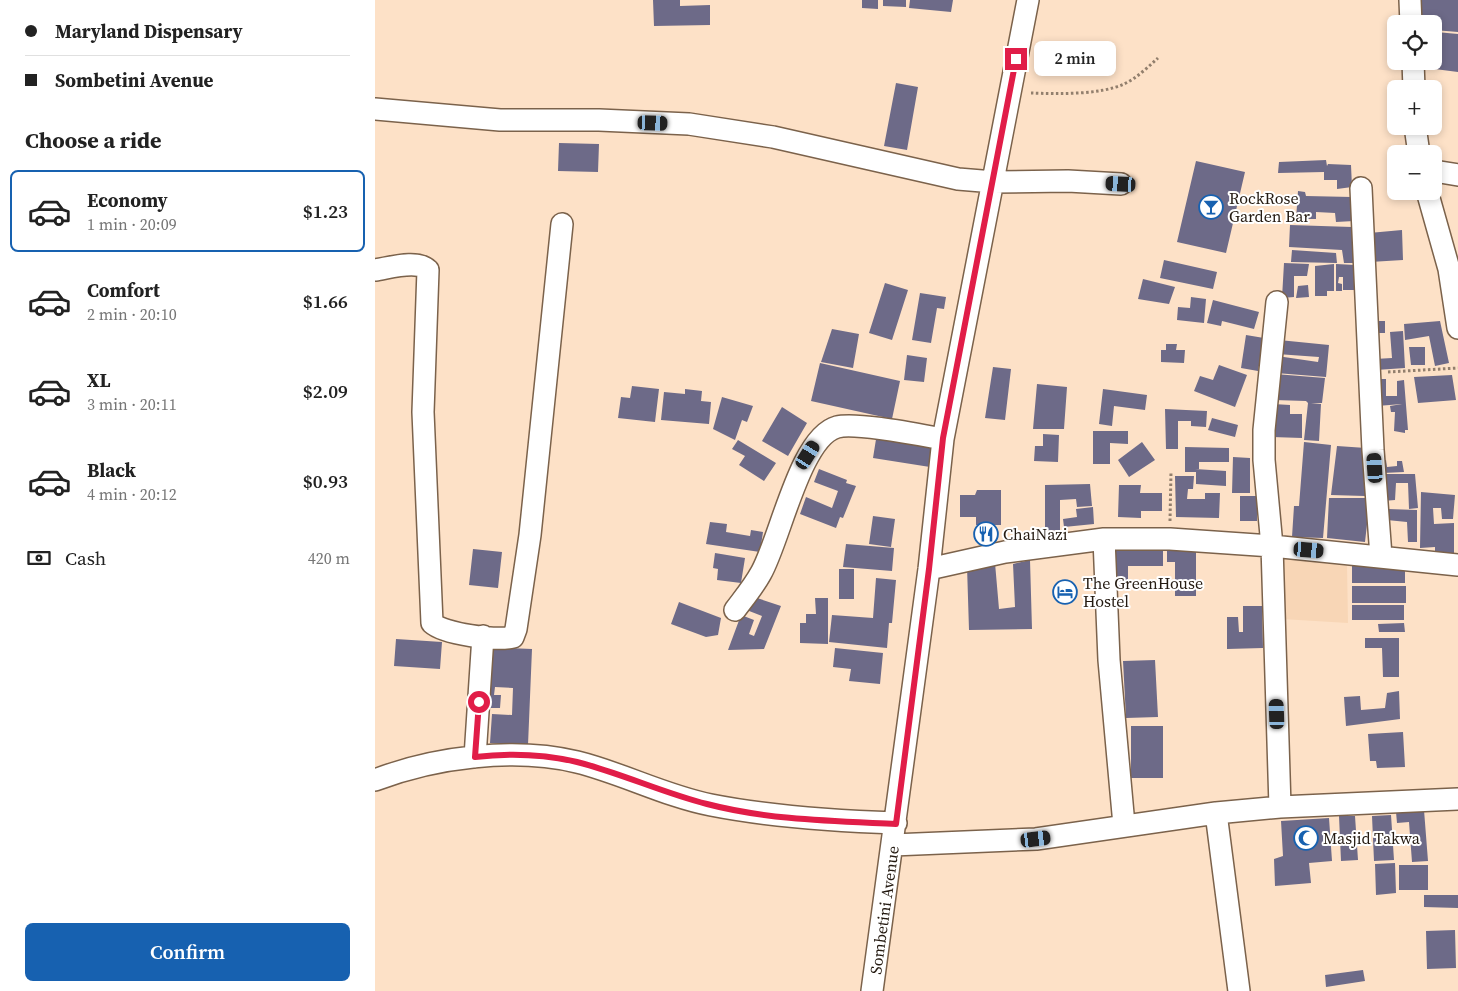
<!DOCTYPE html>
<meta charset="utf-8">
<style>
body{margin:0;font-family:"Source Serif 4",serif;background:#f6f6f6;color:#222;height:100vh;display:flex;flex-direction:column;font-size:19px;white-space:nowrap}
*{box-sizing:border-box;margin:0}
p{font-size:16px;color:#767676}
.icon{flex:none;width:28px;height:28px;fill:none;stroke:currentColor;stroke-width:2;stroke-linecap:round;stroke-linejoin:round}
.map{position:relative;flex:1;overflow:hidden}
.sheet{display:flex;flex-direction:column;background:#fff;width:375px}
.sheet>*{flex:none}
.banner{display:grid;align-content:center;height:110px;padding:0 25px;background:#fff}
.controls{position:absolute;left:1012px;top:15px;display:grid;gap:10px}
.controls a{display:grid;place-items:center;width:55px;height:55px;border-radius:8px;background:#fff;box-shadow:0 2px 8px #0003;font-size:25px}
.end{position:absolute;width:22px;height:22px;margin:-11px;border:6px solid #e11d48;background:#fff;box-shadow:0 0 0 2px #fff}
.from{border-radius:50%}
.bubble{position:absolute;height:35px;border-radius:8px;background:#fff;box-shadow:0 2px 8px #0003;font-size:16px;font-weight:600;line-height:35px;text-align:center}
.car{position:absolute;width:15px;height:30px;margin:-15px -8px;border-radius:6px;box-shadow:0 0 4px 1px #0007;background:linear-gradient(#222 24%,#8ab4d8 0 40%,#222 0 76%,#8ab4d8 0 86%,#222 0)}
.banner b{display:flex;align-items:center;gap:18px;height:48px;font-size:19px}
.banner b+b{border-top:1px solid #e0e0e0}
.banner i{width:12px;height:12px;background:#222}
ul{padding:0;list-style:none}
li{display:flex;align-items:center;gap:15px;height:82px;margin:0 10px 8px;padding:0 15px;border:2px solid transparent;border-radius:8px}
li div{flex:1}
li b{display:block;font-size:19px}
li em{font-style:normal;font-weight:600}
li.active{border-color:#1761b0}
li>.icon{width:45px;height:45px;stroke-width:1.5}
h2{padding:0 25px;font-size:22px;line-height:60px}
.pay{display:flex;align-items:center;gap:12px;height:55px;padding:0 25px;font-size:19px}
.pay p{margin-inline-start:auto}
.button{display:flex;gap:10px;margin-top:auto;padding:10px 25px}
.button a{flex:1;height:58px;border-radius:8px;background:#1761b0;color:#fff;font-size:20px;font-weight:600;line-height:58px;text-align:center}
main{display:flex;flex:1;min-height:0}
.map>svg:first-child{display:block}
</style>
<main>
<section class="sheet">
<div class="banner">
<b><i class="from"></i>Maryland Dispensary</b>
<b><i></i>Sombetini Avenue</b>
</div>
<h2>Choose a ride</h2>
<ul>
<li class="active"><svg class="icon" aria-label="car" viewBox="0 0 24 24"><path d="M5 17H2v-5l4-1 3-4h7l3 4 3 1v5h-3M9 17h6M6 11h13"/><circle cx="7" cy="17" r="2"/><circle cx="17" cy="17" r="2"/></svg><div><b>Economy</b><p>1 min · 20:09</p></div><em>$1.23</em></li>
<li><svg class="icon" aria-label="car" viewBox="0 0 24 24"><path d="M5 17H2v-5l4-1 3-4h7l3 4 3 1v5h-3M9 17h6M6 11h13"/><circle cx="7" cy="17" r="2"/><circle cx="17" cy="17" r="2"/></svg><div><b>Comfort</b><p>2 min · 20:10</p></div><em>$1.66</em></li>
<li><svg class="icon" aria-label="car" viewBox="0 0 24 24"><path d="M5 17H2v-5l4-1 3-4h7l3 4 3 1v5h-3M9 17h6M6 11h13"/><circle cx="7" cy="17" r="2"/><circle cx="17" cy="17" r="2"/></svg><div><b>XL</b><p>3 min · 20:11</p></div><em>$2.09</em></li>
<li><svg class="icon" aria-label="car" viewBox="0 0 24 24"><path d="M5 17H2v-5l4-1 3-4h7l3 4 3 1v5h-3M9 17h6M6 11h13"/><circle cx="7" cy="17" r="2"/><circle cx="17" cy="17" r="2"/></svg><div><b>Black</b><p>4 min · 20:12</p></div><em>$0.93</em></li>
</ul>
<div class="pay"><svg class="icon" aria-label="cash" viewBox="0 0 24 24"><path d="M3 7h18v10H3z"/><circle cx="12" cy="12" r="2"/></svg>Cash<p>420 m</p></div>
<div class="button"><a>Confirm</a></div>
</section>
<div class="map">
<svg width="1083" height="991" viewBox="0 0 1083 991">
<rect width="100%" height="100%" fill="#fde1c7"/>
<path fill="#f8d6b6" d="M906 558 972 566 973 623 907 619Z"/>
<path fill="#6d6a88" d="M278 0H305V6L335 5V25L279 26Z
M487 0H503V9L487 8Z
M508 0H531V7L508 6Z
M535 0H578L576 12 534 8Z
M1037 0H1083V32L1059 30V24H1037Z
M1061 32 1083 34V72L1052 68 1053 61H1059Z
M521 83 543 87 532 150 509 146Z
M184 143 224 144 223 172 183 171Z
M951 160 952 166 949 168 952 166 953 164 976 165 977 187 962 189V180H949V172L903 173 904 162Z
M821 161 870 172 851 253 802 242Z
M923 191 930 192 931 196 977 197 979 221 961 222 960 213 941 212V219H921Z
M915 225 977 227 979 263H969L967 250 914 247Z
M1027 230 1028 260 995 262 994 233Z
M917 250 961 253 962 263 916 262Z
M789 260 842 272 838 289 785 278Z
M909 263 934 264 932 276H919V297L907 298Z
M959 264V291H952V296H940V266Z
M961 264 980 265 982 290H968V277H964L963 283 967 284V291H961Z
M768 279 800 287 794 304 763 299Z
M510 283 533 290 517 340 494 333Z
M933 285 934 297 921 298 923 286Z
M545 293 571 297 569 309 562 308 556 343 537 340Z
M816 297 831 299 829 323 802 320 803 307 815 308Z
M838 300 884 312 879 329 847 321 846 326 832 323Z
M995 321H1010V333H995Z
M1065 321 1074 363 1060 366 1054 336 1030 340 1029 324Z
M457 329 484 334 478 368 446 362Z
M1028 331 1030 368 1001 370 1000 359 1017 358 1015 332Z
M871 335 889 338 883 371 866 368Z
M904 340 954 345 951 377 901 373 902 356 943 362 944 357 902 354Z
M791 344H802L801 350H810L809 363 786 362V350H791Z
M1034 347H1050V365H1036Z
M532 355 552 358 549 382 529 380Z
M445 363 525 381 517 419 436 401Z
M844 365 872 375 860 407 819 391 825 376 838 380Z
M618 367 636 369 630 420 610 418Z
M900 374 950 378 947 403H936L946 404 944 441 929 440 933 403 931 401 899 400Z
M1077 375 1081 400 1043 403 1039 377Z
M1003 379H1011V396H1022V381L1029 380 1033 430H1030V433L1019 431 1020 412H1016L1015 406 1027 404 1002 406Z
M662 384 692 387 689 429H658Z
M257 386 284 389 280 422 243 418 246 397 255 398Z
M310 389 327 391 326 401 336 402 334 424 286 420 289 392 310 394Z
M728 389 772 395 770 410 739 406 737 426 724 424Z
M347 397 378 406 372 422 367 420 360 440 338 429Z
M898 404 915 405V414H927V438L897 437Z
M407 407 432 423 413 456 387 441Z
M790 409 832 411 831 427 816 426V421H803V449H791Z
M837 418 863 425 860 437 833 430Z
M718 431H753V444L735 443V464H718Z
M502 433 559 442 555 467 498 458Z
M668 434 684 435 683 462 659 461 660 446H668Z
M363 440 401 463 389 481 364 465 370 456 357 449Z
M767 442 780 460 754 477 743 460Z
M929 442 956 445 948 538 917 537 919 506H924Z
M962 446 991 448 990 496 956 495Z
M810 447 854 448V462H824V469H820L851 471V486L821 484V472H810Z
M858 457 875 458V493H857Z
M1011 460 1012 467 1022 466V461H1027L1029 472 1008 473 1007 461Z
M444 469 472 480 471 483 481 486 468 518 465 517 461 528 425 514 431 497 457 508 463 491 439 482Z
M1007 474H1040L1043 508 1034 509 1033 483H1021L1020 500 1008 501Z
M800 476H819L818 489H813L812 499H830V493H845L844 518 801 517Z
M715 484 717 506 702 507 701 499 685 500V531L670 530V485Z
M744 485H766L765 493H787V511H766V518L743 517Z
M602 490H626V525H601V517H585V495H600Z
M1046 492 1080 495 1078 519H1067L1066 508H1058L1059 524 1079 523V556H1060V547L1045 548Z
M865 496H882V521H865Z
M954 498H995L990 542 952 538Z
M718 507 719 524 689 527 688 519 702 517 701 509Z
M1013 509 1042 510V542H1033L1032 522 1012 520Z
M498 516 520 519 516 547 494 544Z
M335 522 352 524 351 532 375 536 376 530 388 532 385 552 331 544Z
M600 528H621V541H618V546H608V541H600Z
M471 544 519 548 517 571 468 567Z
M792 546H821V596H800V562H792Z
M98 549 127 552 123 588 94 585Z
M740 551H788V566H753V590H740Z
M340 553 370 558 366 583 342 580 343 569 338 568Z
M655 560 657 629 594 630 592 566 620 563 624 609 640 607 638 564Z
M977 566H1030V583H977Z
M464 569H479V599H464Z
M501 578 521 580 517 623H514L512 648 454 642 457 615 498 618Z
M977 586H1031V603H977Z
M376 596 406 606 389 649 353 650 366 615 379 620 374 634 379 636 387 616 369 609Z
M440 598H453V644L425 643V623H431V614H441Z
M304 602 346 618 343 635 331 637 296 624Z
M977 605H1029V620H977Z
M868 606H887L888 648 852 649V617H863L864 632H868Z
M1029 623 1030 632H1004L1003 624Z
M990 638H1024V677H1008L1007 648H990Z
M21 639 67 642 65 669 19 666Z
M114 647 157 649 153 745 115 743 117 714 137 715 138 688 120 687 119 695H126L125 708H111Z
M460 648 508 653 505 684 474 681 476 669 458 667Z
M780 660 783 717 751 718 748 661Z
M1024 691 1025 719 971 726 969 697 985 696 986 710 1010 708 1012 693Z
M756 726H788V778H756Z
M1028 732 1030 767 1002 768 1001 761H995L993 734Z
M1049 810 1053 861 1037 862 1034 822 1022 823 1021 812Z
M1016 815 1019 860 999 861 997 816Z
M964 816H980L983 860 966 861Z
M954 818 957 861 934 863 936 883 900 886 899 859 908 856 906 821Z
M1020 863 1021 893 1001 895 1000 864Z
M1024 865H1053V890H1024Z
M1049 895H1083V908L1049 907Z
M1080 930 1081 968 1052 969 1051 931Z
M988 970 990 981 951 987 950 975Z"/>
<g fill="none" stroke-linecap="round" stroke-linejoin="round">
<g stroke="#7b624b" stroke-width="24">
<path id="minor" d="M1035 0 1036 24
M1038 61 1039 89
M0 109 125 120H224L314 124 398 137 583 179 619 182 693 181 746 184
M1040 126 1044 154
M1059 171 1083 175
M986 188 998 450 1006 556
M1052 191 1074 269 1083 328
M0 270C14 268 42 259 53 270L48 412 57 623C69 634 121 641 138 637L141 629 155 535 187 224
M902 302 889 430V460L897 546 905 807
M729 539 734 660 749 825
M554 569 630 552 729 539H795L897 546 1083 565
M360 610C369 598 379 586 386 573 405 540 425 437 462 427 481 422 545 435 568 439
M100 757 108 636
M0 780C60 757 139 747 202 762 247 773 290 796 336 805 397 817 459 821 521 823
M841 813 864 991
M518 845 661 839 841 813 905 807 1083 799
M497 991 554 569 568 439 653 0"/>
</g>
<path stroke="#927f6d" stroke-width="3" stroke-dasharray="2.5 2.5" stroke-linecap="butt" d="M656 93C682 94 725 95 749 84 762 78 773 67 783 58
M1013 372 1083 368
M795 521 796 472"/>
<use href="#minor" stroke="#fff" stroke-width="21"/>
</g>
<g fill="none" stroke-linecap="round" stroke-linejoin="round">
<path stroke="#e11d48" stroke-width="6" d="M104 702 100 757C134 753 168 754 202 762 246 773 288 793 332 804 393 820 459 821 521 824L554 569 568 438 641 59"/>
</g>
<defs>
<g id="bar-ring" transform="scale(1.25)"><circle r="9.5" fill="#fff" stroke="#1761b0" stroke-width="1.5"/><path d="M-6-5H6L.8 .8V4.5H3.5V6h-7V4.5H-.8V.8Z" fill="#1761b0"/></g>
<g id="restaurant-ring" transform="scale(1.25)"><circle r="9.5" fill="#fff" stroke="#1761b0" stroke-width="1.5"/><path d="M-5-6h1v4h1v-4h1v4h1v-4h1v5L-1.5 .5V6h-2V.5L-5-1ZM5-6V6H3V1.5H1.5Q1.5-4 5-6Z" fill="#1761b0"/></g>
<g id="hotel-ring" transform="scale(1.25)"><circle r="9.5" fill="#fff" stroke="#1761b0" stroke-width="1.5"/><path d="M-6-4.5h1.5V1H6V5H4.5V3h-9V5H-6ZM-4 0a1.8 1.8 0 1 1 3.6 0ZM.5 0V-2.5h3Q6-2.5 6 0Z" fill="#1761b0"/></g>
<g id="mosque-ring" transform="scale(1.25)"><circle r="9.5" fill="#fff" stroke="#1761b0" stroke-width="1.5"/><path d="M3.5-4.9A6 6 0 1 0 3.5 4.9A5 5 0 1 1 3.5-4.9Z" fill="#1761b0"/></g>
</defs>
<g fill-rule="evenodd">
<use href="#bar-ring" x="836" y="207"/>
<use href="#restaurant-ring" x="611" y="534"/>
<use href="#hotel-ring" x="690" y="592"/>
<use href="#mosque-ring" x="931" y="838"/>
</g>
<g text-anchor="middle" stroke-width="4" stroke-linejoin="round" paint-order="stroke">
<g font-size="16" fill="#241a11" stroke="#fff" text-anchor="start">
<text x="854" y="204">RockRose<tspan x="854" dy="18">Garden Bar</tspan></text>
<text x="628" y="540">ChaiNazi</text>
<text x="708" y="589">The GreenHouse<tspan x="708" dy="18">Hostel</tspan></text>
<text x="948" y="844">Masjid Takwa</text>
</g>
<g font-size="16" fill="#241a11" stroke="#fff">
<text transform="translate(509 910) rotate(-82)" y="6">Sombetini Avenue</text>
</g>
</g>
</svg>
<div class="controls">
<a><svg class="icon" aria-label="locate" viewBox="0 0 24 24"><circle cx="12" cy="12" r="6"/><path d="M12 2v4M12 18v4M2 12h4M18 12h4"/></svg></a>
<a>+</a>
<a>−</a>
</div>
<i class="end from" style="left:104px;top:702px"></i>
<i class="end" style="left:641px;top:59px"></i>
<div class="bubble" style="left:659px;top:41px;width:82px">2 min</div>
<i class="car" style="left:278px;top:123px;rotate:92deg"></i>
<i class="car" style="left:746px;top:184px;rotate:273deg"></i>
<i class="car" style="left:433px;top:455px;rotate:32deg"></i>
<i class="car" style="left:1000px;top:468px;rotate:356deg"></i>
<i class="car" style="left:934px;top:550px;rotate:95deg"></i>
<i class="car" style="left:902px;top:714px;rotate:358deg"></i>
<i class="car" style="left:661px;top:839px;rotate:83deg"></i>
</div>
</main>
